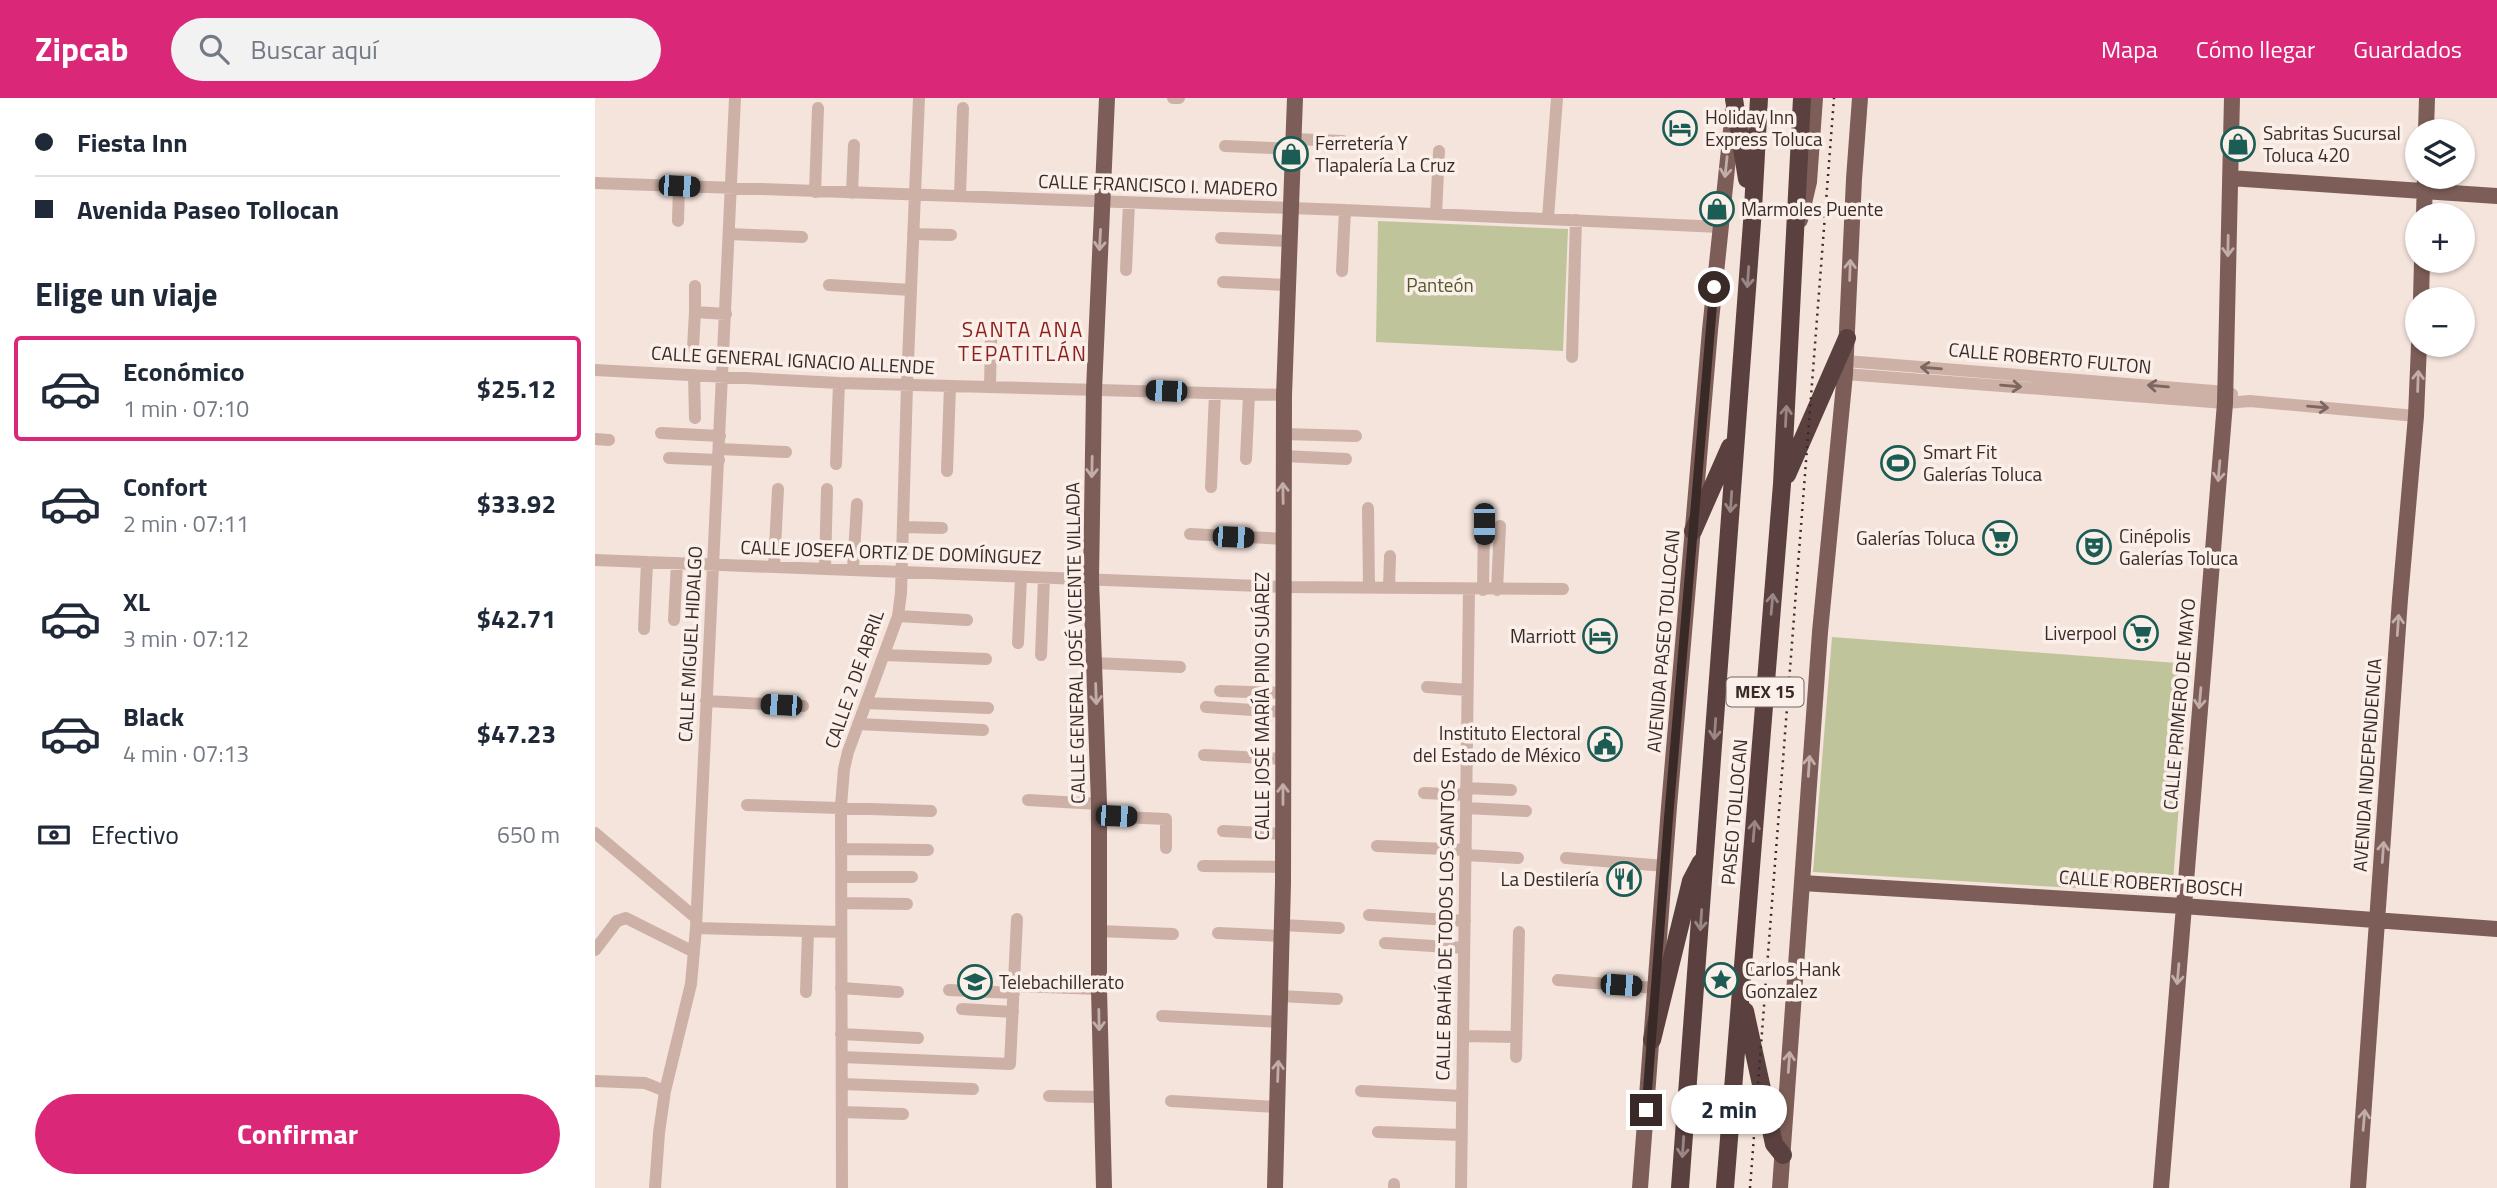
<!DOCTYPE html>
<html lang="es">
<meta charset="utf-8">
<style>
body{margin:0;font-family:"Titillium Web",sans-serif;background:#f2f2f3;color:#1f2937;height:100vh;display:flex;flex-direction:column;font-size:26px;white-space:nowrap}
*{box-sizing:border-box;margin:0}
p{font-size:23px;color:#747a83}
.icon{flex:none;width:38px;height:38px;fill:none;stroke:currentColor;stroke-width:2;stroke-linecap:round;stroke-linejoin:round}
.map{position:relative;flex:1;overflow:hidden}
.side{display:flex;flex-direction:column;background:#fff;width:595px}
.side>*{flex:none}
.guide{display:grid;align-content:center;height:154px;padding:0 35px;background:#fff}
.controls{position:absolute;left:1810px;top:21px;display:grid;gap:14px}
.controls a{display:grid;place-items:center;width:70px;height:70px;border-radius:50%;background:#fff;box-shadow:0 2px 5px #0004;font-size:35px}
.end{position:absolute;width:32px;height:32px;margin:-16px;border:9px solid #392a28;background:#fff;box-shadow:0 0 0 4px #fff}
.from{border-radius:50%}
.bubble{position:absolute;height:49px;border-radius:24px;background:#fff;box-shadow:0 2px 5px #0004;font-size:23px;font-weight:700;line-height:49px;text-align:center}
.car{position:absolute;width:21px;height:42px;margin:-21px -10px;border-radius:9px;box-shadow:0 0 5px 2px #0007;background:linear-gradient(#222 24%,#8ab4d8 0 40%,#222 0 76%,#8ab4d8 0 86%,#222 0)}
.guide b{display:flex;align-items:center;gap:24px;height:66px;font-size:26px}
.guide b+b{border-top:2px solid #e0e1e3}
.guide i{width:18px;height:18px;background:#1f2937}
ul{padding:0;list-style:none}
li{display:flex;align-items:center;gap:21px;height:105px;margin:0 14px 10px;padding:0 21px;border:4px solid transparent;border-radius:7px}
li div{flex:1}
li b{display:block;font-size:26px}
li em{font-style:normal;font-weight:700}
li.on{border-color:#db2777}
li>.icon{width:63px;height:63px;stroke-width:1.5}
h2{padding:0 35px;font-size:32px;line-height:84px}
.pay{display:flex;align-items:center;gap:18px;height:77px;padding:0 35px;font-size:26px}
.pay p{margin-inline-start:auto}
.action{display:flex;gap:14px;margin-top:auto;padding:14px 35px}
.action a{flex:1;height:80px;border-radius:42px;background:#db2777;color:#fff;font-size:28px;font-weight:700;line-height:80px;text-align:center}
header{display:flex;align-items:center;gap:42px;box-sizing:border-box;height:98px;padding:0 35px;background:#db2777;color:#fff}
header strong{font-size:33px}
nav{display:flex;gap:38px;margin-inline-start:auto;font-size:24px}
.search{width:490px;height:63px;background:#f2f2f3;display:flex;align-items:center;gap:18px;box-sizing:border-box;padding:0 24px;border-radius:38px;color:#747a83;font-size:26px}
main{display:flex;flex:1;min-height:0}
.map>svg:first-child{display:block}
</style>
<header>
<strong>Zipcab</strong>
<div class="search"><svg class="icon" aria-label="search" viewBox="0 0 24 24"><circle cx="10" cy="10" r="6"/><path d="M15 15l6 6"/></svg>Buscar aquí</div>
<nav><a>Mapa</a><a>Cómo llegar</a><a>Guardados</a></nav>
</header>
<main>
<section class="side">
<div class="guide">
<b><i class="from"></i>Fiesta Inn</b>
<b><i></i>Avenida Paseo Tollocan</b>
</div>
<h2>Elige un viaje</h2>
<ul>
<li class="on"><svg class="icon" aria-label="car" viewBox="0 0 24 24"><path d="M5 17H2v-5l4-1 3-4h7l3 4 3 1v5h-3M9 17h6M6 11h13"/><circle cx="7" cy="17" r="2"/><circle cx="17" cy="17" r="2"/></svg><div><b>Económico</b><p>1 min · 07:10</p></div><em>$25.12</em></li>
<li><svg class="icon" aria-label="car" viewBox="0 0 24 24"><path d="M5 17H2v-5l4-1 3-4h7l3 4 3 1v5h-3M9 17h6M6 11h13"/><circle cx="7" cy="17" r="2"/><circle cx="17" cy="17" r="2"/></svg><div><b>Confort</b><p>2 min · 07:11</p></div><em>$33.92</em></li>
<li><svg class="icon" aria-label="car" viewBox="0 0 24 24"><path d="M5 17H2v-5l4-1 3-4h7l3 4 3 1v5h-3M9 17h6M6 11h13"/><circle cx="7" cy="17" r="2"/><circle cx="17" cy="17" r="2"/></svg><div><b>XL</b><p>3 min · 07:12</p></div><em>$42.71</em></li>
<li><svg class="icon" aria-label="car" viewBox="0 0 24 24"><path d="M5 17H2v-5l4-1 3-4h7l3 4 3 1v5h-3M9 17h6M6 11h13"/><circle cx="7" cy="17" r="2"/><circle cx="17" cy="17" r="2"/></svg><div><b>Black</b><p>4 min · 07:13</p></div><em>$47.23</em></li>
</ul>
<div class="pay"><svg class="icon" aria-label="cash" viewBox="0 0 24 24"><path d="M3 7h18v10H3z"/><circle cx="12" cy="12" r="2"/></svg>Efectivo<p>650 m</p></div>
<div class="action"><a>Confirmar</a></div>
</section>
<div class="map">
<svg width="1902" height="1090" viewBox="0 0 1902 1090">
<rect width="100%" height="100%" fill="#f4e4dc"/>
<path fill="#bfc49b" d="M783 123 973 131 968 253 781 244Z
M1237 539 1595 566 1577 796 1218 774Z"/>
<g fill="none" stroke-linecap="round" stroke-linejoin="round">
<path stroke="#cdb1a7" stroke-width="12" d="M578 0H584
M698 41 748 43
M630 48 698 51
M0 85 750 112 1125 129
M220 94 223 10
M257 95 259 47
M365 98 368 10
M841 116 844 53
M953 120 962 0
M83 123 84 88
M134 136 207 139
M318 136 356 137
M626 140 694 143
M531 172 534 105
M747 173 750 112
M628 184 692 187
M234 187 316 192
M100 214V188
M98 250 100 214 131 216
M977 259 981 122
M1251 263 1631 294 1637 296
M0 272 244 285 689 297
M1250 276 1630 305 1655 303 1821 318
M99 277 100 320
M395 289 396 239
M66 335 125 338
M688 336 761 338
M0 341 14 342
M124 351 191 354
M688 358 751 361
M74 360 124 362
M651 361 654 296
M241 366 244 285
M352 373 355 288
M616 389 620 295
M773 410 774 489
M309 429 347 430
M595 436 689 441
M0 462 689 489 968 491
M179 469 183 391
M230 470 232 391
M258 471 262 406
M794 490 795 458
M888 492 889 426
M902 492 905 428
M303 518 372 522
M79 522 82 465
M49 531 52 464
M423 545 426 479
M290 557 391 561
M446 557 449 480
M500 565 585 569
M832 589 872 592
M625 593 688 595
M111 603 208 608
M271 605 393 610
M611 609 688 614
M263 626 388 632
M609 657 688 661
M871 690 916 692
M829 695 871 697
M433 702 504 706
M152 707 336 713
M871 710 931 713
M504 718 571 721V750
M628 733 688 736
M0 735 101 820
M782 748 871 752
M246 751 333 752
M871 757 923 760
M971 760 1070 768
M608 768 688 769
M246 779H317
M247 805 312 806
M774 817 870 823
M687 827 744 830
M101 830 246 834
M504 833 578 836
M623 835 687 838
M790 845 869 850
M0 852 22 823 31 820 99 854
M963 882 1060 890
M419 888 504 891
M246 890 303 894
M354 892 419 895
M211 894 213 833
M685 898 742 901
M367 911 418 914
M567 918 685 924
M246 936 323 940
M868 938 920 939
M247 959 415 966 422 821
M921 959 924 834
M0 983 50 985 70 993
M247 986 378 991
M766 993 867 998
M454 998 506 999
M576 1003 682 1009
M247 1014 308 1016
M783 1034 866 1037
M60 1090 64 1035 70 993 96 886 101 830 140 0
M247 1090 246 708 249 671 253 654 303 518 306 495 312 287 324 0
M799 1090V1086
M866 1090 874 491"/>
<path stroke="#7c5d58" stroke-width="16" d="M1831 33 1832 0
M1635 80 1902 98
M1829 117 1830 79
M1205 122 1214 84 1220 0
M1826 201 1827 163
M1207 785 1588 808 1902 831
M509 1090 504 891V706L496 481 499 292 512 0
M680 1090 688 785 689 297 700 0
M1045 1090 1074 709 1115 232 1138 13
M1185 1090 1225 534 1250 276 1259 81 1265 0
M1566 1090 1630 305 1637 0
M1763 1090 1805 501 1821 318 1824 247"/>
<path stroke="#5a413f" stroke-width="18" d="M1139 1 1152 81
M1192 377 1252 240
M1098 433 1135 349
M1150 913 1179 1046 1188 1057
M1057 942 1096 783 1106 764
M1085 1090 1158 111 1164 0
M1130 1090 1187 386 1207 0"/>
<path stroke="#392a28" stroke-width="2.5" stroke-dasharray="2 5" stroke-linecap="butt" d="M1155 1090 1239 0"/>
</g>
<defs><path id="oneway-shaft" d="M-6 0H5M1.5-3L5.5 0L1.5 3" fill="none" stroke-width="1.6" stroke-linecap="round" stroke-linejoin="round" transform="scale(1.75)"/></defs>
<g stroke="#c2ada8">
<use href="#oneway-shaft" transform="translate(1131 69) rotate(96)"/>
<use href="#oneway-shaft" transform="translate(505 142) rotate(93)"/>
<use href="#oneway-shaft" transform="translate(1633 148) rotate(91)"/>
<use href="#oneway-shaft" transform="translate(1255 172) rotate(-88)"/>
<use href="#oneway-shaft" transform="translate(1823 283) rotate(-88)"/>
<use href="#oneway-shaft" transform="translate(497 369) rotate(91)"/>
<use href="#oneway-shaft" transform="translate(1624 373) rotate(95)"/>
<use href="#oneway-shaft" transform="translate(688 395) rotate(-91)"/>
<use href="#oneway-shaft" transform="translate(1803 527) rotate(-86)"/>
<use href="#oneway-shaft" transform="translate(501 596) rotate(88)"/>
<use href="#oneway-shaft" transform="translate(1605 600) rotate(95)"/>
<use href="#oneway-shaft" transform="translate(1214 668) rotate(-86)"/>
<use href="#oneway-shaft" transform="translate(688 696) rotate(-90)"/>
<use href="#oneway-shaft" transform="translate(1788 754) rotate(-86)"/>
<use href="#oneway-shaft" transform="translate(1583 876) rotate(95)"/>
<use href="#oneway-shaft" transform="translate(504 922) rotate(89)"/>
<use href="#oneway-shaft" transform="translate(1194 964) rotate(-86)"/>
<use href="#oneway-shaft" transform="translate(683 973) rotate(-88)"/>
<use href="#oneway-shaft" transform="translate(1769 1022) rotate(-85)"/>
</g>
<g stroke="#9a8783">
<use href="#oneway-shaft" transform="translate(1153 179) rotate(94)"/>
<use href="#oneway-shaft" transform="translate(1191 318) rotate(-87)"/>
<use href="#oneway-shaft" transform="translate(1136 404) rotate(94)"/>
<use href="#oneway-shaft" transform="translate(1177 506) rotate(-85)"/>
<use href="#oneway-shaft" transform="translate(1120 631) rotate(94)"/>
<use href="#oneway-shaft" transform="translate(1159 733) rotate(-85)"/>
<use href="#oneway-shaft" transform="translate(1106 822) rotate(94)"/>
<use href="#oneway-shaft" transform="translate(1088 1049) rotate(94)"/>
</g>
<g stroke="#7c6761">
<use href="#oneway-shaft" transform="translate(1336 270) rotate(-175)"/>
<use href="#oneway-shaft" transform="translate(1416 288) rotate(5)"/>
<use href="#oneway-shaft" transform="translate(1563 288) rotate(-175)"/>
<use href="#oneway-shaft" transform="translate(1723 309) rotate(5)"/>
</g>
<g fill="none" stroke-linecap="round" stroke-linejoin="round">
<path stroke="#392a28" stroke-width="9" d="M1051 1012 1073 726 1119 189"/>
</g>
<defs>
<g id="hotel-ring" transform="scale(1.75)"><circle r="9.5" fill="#fbefe9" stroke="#1b5d54" stroke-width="1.5"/><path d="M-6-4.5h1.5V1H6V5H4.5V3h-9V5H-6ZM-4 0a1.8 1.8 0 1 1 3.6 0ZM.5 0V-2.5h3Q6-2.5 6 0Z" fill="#1b5d54"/></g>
<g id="shop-ring" transform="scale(1.75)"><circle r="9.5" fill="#fbefe9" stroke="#1b5d54" stroke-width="1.5"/><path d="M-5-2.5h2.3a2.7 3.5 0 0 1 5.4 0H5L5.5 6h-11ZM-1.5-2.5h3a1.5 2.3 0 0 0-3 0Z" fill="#1b5d54"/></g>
<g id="stadium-ring" transform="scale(1.75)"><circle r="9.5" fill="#fbefe9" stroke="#1b5d54" stroke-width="1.5"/><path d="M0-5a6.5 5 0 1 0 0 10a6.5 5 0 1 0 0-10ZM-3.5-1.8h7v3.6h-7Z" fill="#1b5d54"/></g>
<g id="supermarket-ring" transform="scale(1.75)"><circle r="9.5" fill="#fbefe9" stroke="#1b5d54" stroke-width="1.5"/><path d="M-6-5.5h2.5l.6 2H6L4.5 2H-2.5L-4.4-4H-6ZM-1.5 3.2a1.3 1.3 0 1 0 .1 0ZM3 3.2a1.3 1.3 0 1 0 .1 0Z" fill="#1b5d54"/></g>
<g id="theatre-ring" transform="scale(1.75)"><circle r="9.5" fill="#fbefe9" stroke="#1b5d54" stroke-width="1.5"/><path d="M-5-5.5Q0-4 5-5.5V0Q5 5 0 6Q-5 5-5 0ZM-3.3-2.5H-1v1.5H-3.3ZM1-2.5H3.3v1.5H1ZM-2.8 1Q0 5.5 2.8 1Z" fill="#1b5d54"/></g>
<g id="civic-ring" transform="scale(1.75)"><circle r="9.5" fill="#fbefe9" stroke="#1b5d54" stroke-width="1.5"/><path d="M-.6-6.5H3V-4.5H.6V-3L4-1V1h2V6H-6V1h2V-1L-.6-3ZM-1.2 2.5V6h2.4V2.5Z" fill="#1b5d54"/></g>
<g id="restaurant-ring" transform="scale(1.75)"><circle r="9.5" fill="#fbefe9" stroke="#1b5d54" stroke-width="1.5"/><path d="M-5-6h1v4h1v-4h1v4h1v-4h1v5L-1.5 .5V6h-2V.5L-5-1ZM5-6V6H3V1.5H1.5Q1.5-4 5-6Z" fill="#1b5d54"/></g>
<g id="sight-ring" transform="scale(1.75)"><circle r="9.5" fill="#fbefe9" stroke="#1b5d54" stroke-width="1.5"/><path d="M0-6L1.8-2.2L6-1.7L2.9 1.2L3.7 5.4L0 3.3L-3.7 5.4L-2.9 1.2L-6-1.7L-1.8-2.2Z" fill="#1b5d54"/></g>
<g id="school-ring" transform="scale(1.75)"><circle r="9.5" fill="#fbefe9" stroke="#1b5d54" stroke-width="1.5"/><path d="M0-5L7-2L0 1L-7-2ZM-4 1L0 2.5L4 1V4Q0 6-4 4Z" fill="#1b5d54"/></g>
</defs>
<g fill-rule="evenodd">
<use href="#hotel-ring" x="1085" y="30"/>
<use href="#shop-ring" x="1643" y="46"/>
<use href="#shop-ring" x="696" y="56"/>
<use href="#shop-ring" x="1122" y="111"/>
<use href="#stadium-ring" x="1303" y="365"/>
<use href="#supermarket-ring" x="1405" y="440"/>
<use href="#theatre-ring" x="1499" y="449"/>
<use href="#supermarket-ring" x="1546" y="535"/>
<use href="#hotel-ring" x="1005" y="538"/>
<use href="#civic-ring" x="1010" y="646"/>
<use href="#restaurant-ring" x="1029" y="781"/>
<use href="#sight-ring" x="1126" y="882"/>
<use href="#school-ring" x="380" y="884"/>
</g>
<g text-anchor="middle" stroke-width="7" stroke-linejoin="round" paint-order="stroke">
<rect fill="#fbefe9" stroke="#736562" stroke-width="2" x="1131.5" y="579.5" width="77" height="29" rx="5"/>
<g font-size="18" font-weight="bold" fill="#392a28">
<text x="1170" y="600">MEX 15</text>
</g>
<g font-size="19" fill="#392a28" stroke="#fbefe9" text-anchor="start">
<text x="1110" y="26">Holiday Inn<tspan x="1110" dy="22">Express Toluca</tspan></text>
<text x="1668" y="42">Sabritas Sucursal<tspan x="1668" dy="22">Toluca 420</tspan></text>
<text x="720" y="52">Ferretería Y<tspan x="720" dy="22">Tlapalería La Cruz</tspan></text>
<text x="1146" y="118">Marmoles Puente</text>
<text x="1328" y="361">Smart Fit<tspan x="1328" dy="22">Galerías Toluca</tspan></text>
<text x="1524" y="445">Cinépolis<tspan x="1524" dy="22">Galerías Toluca</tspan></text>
<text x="1380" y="447" text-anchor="end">Galerías Toluca</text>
<text x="1522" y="542" text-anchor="end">Liverpool</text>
<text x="981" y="545" text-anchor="end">Marriott</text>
<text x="986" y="642" text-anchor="end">Instituto Electoral<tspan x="986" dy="22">del Estado de México</tspan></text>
<text x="1004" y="788" text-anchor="end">La Destilería</text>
<text x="1150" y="878">Carlos Hank<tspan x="1150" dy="22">Gonzalez</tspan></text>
<text x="404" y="891">Telebachillerato</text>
</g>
<g font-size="19" fill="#392a28" stroke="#fbefe9">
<text transform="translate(563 87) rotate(2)" y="7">CALLE FRANCISCO I. MADERO</text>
<text transform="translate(1455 260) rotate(5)" y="7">CALLE ROBERTO FULTON</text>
<text transform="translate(198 262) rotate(3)" y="7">CALLE GENERAL IGNACIO ALLENDE</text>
<text transform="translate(296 454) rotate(2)" y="7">CALLE JOSEFA ORTIZ DE DOMÍNGUEZ</text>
<text transform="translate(1068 543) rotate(-85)" y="7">AVENIDA PASEO TOLLOCAN</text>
<text transform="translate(480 545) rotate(-91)" y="7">CALLE GENERAL JOSÉ VICENTE VILLADA</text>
<text transform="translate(95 546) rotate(-87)" y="7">CALLE MIGUEL HIDALGO</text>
<text transform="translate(259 581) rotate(-71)" y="7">CALLE 2 DE ABRIL</text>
<text transform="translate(1584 606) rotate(-85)" y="7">CALLE PRIMERO DE MAYO</text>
<text transform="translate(667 608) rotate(-90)" y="7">CALLE JOSÉ MARÍA PINO SUÁREZ</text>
<text transform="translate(1772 667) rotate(-86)" y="7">AVENIDA INDEPENDENCIA</text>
<text transform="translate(1139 714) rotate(-85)" y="7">PASEO TOLLOCAN</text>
<text transform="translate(1556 785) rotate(4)" y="7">CALLE ROBERT BOSCH</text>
<text transform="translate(850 832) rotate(-89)" y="7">CALLE BAHÍA DE TODOS LOS SANTOS</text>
</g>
<g font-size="19" fill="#51592a" stroke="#fbefe9">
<text x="845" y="194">Panteón</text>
</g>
<g font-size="21" letter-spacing="2" fill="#8d1f1c" stroke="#fbefe9">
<text x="428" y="239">SANTA ANA<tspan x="428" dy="24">TEPATITLÁN</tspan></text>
</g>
</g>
</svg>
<div class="controls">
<a><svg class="icon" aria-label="layers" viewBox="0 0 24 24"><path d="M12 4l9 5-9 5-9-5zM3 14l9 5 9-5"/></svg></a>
<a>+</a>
<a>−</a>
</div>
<i class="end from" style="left:1119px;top:189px"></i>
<i class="end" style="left:1051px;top:1012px"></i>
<div class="bubble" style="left:1076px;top:987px;width:116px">2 min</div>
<i class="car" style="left:84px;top:88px;rotate:93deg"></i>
<i class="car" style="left:571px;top:293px;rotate:272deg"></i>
<i class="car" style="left:889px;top:426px;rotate:180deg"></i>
<i class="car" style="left:638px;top:439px;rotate:92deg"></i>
<i class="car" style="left:186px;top:607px;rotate:273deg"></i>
<i class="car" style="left:521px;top:718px;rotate:92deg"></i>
<i class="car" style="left:1026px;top:887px;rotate:94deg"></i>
</div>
</main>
